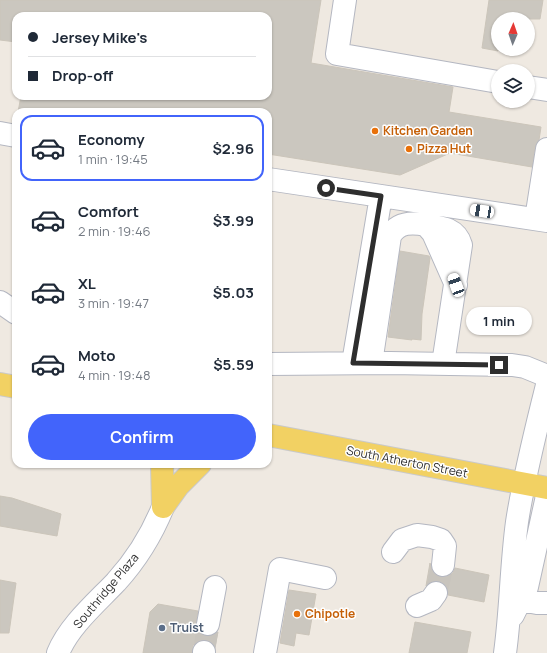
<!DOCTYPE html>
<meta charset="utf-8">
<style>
body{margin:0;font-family:Manrope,sans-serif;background:#f6f6f7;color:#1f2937;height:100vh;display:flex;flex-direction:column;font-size:15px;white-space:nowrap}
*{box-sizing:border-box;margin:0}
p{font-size:13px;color:#747a83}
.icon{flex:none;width:22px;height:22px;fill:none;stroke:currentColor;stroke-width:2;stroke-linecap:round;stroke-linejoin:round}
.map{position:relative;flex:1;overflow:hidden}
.panel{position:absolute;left:12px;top:108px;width:260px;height:360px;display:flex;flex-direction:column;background:#fff;border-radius:12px;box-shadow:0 1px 3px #0004}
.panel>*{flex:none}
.guide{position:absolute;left:12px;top:12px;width:260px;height:88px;border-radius:12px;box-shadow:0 1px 3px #0004;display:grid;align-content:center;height:88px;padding:0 16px;background:#fff}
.needle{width:26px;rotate:2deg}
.buttons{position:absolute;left:491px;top:12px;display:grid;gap:8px}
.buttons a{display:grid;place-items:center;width:44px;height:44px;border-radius:50%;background:#fff;box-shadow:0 1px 3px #0004;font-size:20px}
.end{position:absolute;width:18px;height:18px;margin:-9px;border:5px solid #2e2e2e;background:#fff;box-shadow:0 0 0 2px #fff}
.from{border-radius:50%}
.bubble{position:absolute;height:28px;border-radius:14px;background:#fff;box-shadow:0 1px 3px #0004;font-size:13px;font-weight:700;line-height:28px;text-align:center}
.car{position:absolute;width:12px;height:24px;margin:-12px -6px;border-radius:5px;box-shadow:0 0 3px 1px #0007;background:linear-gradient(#fff 24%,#345 0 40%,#fff 0 76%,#345 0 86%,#fff 0)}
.guide b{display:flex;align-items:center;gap:14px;height:38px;font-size:15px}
.guide b+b{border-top:1px solid #e0e1e3}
.guide i{width:10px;height:10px;background:#1f2937}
ul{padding:7px 0 0;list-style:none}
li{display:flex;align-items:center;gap:12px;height:66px;margin:0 8px 6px;padding:0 8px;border:2px solid transparent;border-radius:12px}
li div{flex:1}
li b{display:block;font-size:15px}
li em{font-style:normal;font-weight:700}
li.on{border-color:#4264fb}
li>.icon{width:36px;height:36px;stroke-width:1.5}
.action{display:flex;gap:8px;margin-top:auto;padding:8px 16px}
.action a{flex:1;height:46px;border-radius:24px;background:#4264fb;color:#fff;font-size:16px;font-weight:700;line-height:46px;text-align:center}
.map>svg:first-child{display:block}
</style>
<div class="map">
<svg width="547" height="653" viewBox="0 0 547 653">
<rect width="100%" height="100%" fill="#efe9e1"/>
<path fill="#cbc7bf" stroke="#cbc5ba" d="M0 0H321L311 63 453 87 449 112 541 127 539 140 535 147 532 167 450 153 400 175 268 154V112H18L21 96H268V16H16V42L0 40Z
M489 0H543L540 19H498V51L482 48Z
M400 251 429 256 430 258 422 314 421 340 412 339V340L388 337Z
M0 496 12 498 61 514 57 536 0 526Z
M430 563 432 570 436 575 441 577 448 576 453 573 455 568 489 575 484 602 448 595 447 587 443 583 438 581 430 582 426 586Z
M0 580 16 583 9 633H0Z
M289 590 316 594 309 635 296 633 294 646 280 643Z
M158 604 198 611 196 622V628L200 634 206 636H212L218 632 215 647 211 641 204 640 198 641 193 645 192 653H143L150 612Z
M415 622 471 632 467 653H409Z"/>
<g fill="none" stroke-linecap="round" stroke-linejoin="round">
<path stroke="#c8c4bd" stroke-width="22" stroke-dasharray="22 11" stroke-linecap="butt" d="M436 593 443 565
M204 652 208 624"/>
<g stroke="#b4b7c1" stroke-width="24">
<path id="minor" d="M345 0 337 54 498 82
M528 87 547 90
M0 133 16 136
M268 179 547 221
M536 219 547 149
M426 225C441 227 456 228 461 245L443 364
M0 302 16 313
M353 363 381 196
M371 363 390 236C398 222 412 222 426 225L433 233 456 285
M268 364 390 363 512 365 525 367 547 376
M393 552 402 540 417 535 432 537 441 540 445 546 443 565
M521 600 537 603H547
M417 606 431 600 436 593
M513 615 527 587 547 496
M208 624 215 587
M58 653C69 626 96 603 116 582 136 560 152 534 163 507
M204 653V652
M265 653 280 569 325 578
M505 653C511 610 511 566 517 522 524 476 536 430 547 385"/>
</g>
<g stroke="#c9c9c9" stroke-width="24">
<path id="major" d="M0 384 16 387
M268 435 547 488
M162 464 163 507
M163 507 178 486 200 464"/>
</g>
<use href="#minor" stroke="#fff" stroke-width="22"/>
<use href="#major" stroke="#f2d163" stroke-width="22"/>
</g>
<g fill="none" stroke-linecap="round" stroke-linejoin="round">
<path stroke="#2e2e2e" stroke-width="5" d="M326 188 381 196 353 363 499 365"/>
</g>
<g fill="#e8710a" stroke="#fff" stroke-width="1.5">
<circle cx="375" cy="131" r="4"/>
<circle cx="409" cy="149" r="4"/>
<circle cx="297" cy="614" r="4"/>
</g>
<circle fill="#5c6f8a" stroke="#fff" stroke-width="1.5" cx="162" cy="628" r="4"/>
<g text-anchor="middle" stroke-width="3" stroke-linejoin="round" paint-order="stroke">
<g font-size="12" font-weight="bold" fill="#c56008" stroke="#fff" text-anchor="start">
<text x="383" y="135">Kitchen Garden</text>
<text x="417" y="153">Pizza Hut</text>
<text x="305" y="618">Chipotle</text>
</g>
<g font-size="12" fill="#2e2e2e" stroke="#fff">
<text transform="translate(407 462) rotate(11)" y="4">South Atherton Street</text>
<text transform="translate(106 591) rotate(-50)" y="4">Southridge Plaza</text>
</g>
<g font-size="12" font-weight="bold" fill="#4e5e75" stroke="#fff" text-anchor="start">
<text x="170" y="632">Truist</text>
</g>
</g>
</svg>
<div class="buttons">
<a><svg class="needle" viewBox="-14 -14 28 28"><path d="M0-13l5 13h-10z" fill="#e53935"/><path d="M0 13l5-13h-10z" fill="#747a83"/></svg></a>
<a><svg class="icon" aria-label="layers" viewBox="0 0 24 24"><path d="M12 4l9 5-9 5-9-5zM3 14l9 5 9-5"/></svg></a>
</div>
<i class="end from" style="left:326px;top:188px"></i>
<i class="end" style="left:499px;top:365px"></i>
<div class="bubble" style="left:466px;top:307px;width:66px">1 min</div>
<i class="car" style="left:482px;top:211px;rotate:279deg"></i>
<i class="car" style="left:456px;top:285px;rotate:340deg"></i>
<div class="guide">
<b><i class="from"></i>Jersey Mike's</b>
<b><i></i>Drop-off</b>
</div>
<section class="panel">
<ul>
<li class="on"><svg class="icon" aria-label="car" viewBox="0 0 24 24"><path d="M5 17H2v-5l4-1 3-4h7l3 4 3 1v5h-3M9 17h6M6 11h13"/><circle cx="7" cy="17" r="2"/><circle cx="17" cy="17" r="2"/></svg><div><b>Economy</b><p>1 min · 19:45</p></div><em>$2.96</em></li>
<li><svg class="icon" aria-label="car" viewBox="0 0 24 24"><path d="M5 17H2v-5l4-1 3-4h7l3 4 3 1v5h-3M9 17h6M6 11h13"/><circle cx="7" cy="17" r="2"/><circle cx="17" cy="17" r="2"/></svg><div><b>Comfort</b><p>2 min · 19:46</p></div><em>$3.99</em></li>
<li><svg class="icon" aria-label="car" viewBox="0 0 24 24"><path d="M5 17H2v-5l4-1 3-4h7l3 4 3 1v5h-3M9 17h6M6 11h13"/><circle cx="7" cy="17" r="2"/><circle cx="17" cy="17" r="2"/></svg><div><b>XL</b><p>3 min · 19:47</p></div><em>$5.03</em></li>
<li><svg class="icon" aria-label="car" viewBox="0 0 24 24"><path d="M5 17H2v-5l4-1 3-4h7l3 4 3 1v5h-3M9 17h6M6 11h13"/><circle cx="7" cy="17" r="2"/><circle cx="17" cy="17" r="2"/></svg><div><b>Moto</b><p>4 min · 19:48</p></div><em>$5.59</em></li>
</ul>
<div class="action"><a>Confirm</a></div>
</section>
</div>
